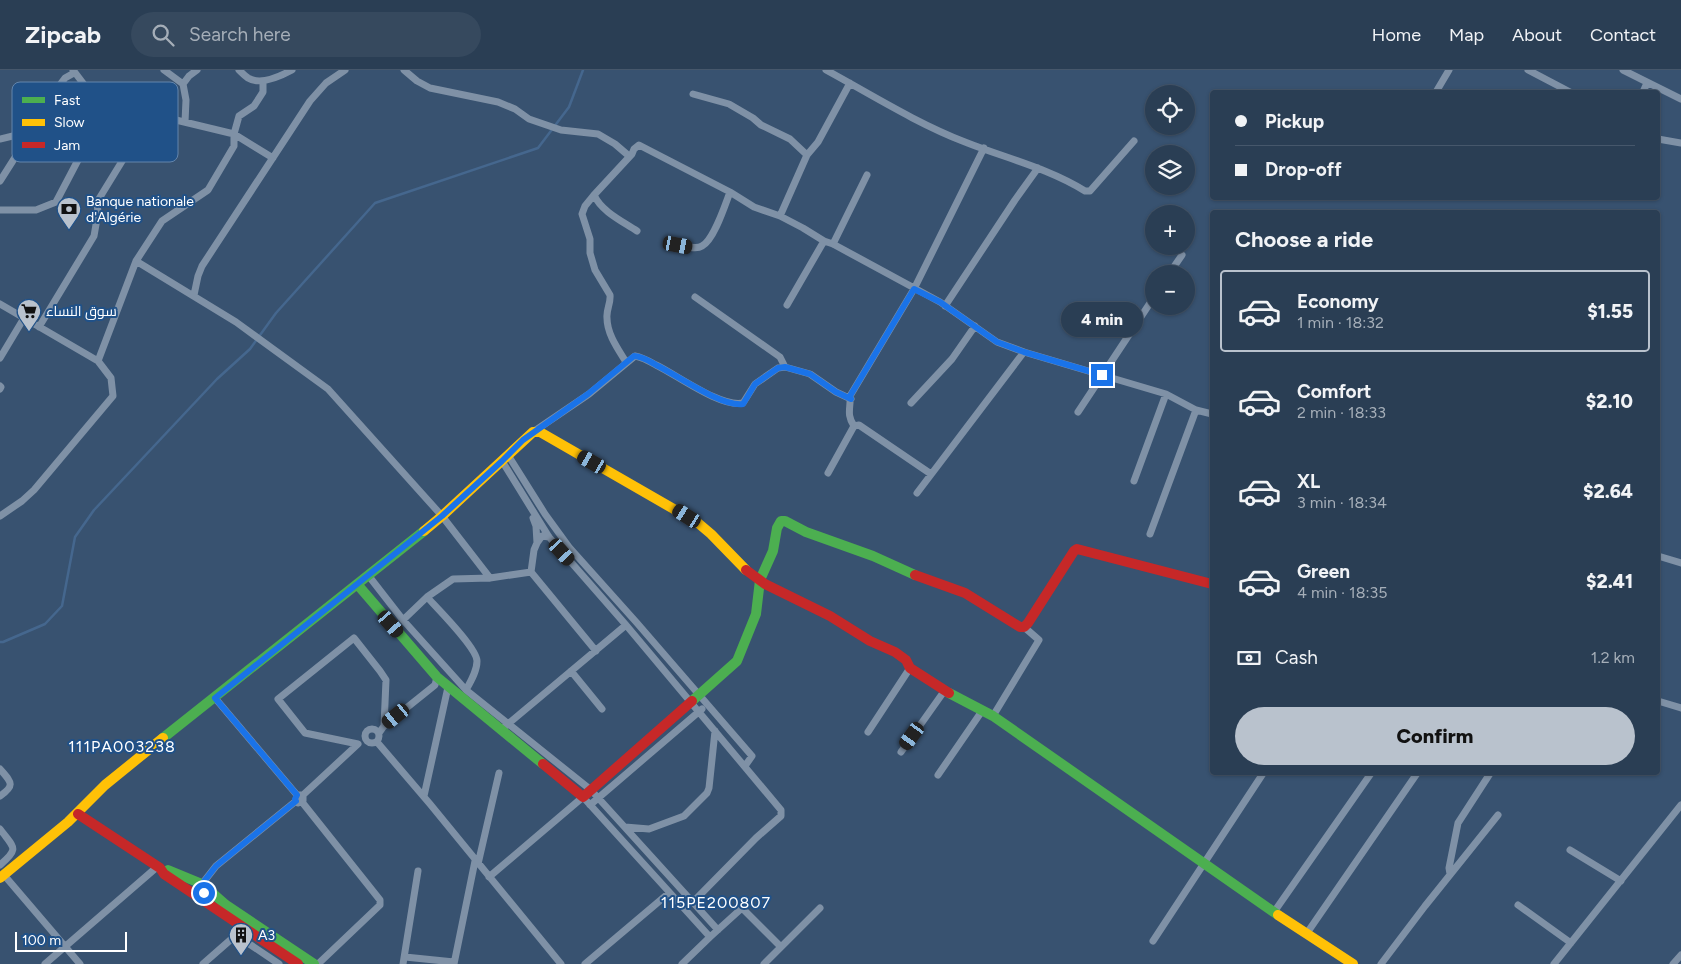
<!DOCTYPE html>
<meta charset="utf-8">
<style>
body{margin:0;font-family:Figtree,Cairo,sans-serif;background:#36495e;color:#f1f3f6;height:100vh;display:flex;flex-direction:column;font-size:19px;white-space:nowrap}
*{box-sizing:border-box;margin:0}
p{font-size:16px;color:#a5aeb8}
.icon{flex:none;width:28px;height:28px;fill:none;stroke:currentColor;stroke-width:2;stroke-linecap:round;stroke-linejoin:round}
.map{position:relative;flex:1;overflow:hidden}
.panel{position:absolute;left:1210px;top:140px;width:450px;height:565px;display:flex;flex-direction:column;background:#2a3e54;border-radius:5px;box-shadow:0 1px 4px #0004,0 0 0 1px #46576b}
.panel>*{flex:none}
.top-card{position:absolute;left:1210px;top:20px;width:450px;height:110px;border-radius:5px;box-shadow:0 1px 4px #0004,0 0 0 1px #46576b;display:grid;align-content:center;height:110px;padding:0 25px;background:#2a3e54}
.controls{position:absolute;left:1145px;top:15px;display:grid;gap:10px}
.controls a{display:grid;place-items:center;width:50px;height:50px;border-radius:50%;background:#2a3e54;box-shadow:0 1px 4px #0004,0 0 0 1px #46576b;font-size:25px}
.scale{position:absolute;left:15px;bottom:12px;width:112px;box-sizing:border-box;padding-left:5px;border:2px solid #fff;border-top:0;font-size:14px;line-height:18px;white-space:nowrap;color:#fff;-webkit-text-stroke:4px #205188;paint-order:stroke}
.end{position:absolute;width:22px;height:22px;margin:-11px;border:6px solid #1a73e8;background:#fff;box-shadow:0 0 0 2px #fff}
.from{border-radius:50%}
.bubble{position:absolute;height:35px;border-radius:18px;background:#2a3e54;box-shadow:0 1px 4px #0004,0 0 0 1px #46576b;font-size:16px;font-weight:800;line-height:35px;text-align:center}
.car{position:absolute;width:15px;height:30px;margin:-15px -8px;border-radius:6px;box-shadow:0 0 4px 1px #0007;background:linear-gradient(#222 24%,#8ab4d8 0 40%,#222 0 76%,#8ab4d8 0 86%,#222 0)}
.top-card b{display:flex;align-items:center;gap:18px;height:48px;font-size:19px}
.top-card b+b{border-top:1px solid #46576b}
.top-card i{width:12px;height:12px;background:#f1f3f6}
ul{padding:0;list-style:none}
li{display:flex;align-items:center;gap:15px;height:82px;margin:0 10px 8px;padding:0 15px;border:2px solid transparent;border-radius:5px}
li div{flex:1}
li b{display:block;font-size:19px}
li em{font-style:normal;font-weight:800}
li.current{border-color:#b9c2cd}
li>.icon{width:45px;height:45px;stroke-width:1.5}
h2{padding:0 25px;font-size:22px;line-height:60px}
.pay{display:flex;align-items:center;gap:12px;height:55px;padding:0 25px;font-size:19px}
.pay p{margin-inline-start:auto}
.action{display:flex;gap:10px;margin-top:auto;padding:10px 25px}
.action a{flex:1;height:58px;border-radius:30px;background:#b9c2cd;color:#111;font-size:20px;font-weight:800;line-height:58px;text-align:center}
header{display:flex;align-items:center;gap:30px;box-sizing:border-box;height:70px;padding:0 25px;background:#2a3e54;border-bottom:1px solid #46576b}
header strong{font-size:24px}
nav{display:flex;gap:28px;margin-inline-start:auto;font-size:18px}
.search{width:350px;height:45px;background:#36495e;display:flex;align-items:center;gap:12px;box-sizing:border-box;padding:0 18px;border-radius:28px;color:#a5aeb8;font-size:19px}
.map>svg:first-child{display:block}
</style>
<header>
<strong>Zipcab</strong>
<div class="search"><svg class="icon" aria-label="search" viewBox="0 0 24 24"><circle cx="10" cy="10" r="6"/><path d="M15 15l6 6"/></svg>Search here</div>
<nav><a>Home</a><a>Map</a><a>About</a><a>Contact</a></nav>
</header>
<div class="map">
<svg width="1681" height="894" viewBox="0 0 1681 894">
<rect width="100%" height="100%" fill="#385270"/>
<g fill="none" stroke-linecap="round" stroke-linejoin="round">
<path stroke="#45678e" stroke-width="2.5" d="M0 572H3L45 554 62 536 75 467 94 440 217 309 250 279 276 243 375 133 538 78 569 37 583 0"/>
<path stroke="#7f91a6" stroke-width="7" d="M73 0 89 21 98 28 114 36 131 42 151 44 234 64 273 88
M164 0 183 14
M239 0C242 3 245 6 248 8 261 16 281 6 292 0
M404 0 417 11 430 18 498 32 515 39 529 49 561 60 598 64 615 74 629 86
M826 0C872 25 916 53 965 72 1005 88 1048 98 1085 121H1090L1134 71
M1528 0 1570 22
M1623 0 1681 29
M1436 22 1449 0
M1643 22 1647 13
M693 24 729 34 753 48 761 55 790 69 807 85
M185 52 186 30 183 14 189 6 197 0
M0 69 25 63 34 56 59 16 65 8 74 3
M1658 69 1681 73
M0 111 33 59
M594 125C602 142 622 151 637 161
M0 140H36L56 132 97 54
M780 146 807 85 818 72 850 13
M833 174 867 105
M678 175C686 176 696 180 702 176 714 170 725 135 730 122
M136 191 236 252 328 319 442 446 490 508
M1169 204 1182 185
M194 225 198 206 202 196 310 31 326 13 345 0
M695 227 780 287 785 297
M0 234 98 291 111 308 113 326 34 420 22 431 0 446
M787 235 824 171
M945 236 1015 130 1038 98
M39 257 94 166 98 143 97 132 151 44
M0 288 24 248
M98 291 136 191 162 151 208 120 234 76V64L239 46 254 36 263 22V11
M626 292C618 279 607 264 607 248 606 240 611 233 610 225L595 200 590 183V169L582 144 585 136 594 125 632 84 634 79 639 75 730 122 754 137 780 146 803 158 824 171 833 174 940 232 997 272 1024 282 1166 324 1196 340 1212 344
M0 316 1 317 0 319
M911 333 952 289 975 256
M1078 342 1154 227
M533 362 589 324 635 286C642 287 649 291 656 295 677 305 721 338 743 333L755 314 778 298 785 297 810 304 836 322 851 329
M508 385 545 444 569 477 637 553 752 686 745 696
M502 391 549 467 626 555 781 740V746L756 768 693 832
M828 403 854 356
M931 404 859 355 854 356C846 344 851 338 850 326L914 219 984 78
M1134 411 1166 324
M917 423 1024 282
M533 448 536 456 537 473 542 466 549 467
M1150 464 1196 340
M1658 486 1681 493
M531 502 534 480 537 473
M368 505 403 550 466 620 591 720 718 860
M403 550 427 527
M571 601 602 639
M466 620C471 611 477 601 477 591 477 578 437 538 427 527L453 509 490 508 531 502 596 581
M215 628 297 725
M1658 631 1681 638
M993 646 1039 570 1024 557
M365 666a7 7 0 1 1 14 0a7 7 0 1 1-14 0Z
M502 659 626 555
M868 662 910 598
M379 663 384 656 435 615 437 607
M377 672 430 734 561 894
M901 682 945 620
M0 699C11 712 16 715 0 726
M938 705 982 641
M303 725H297L296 731 298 733 303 731V725L358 674 305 663 278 629 354 568 380 601 386 610 384 656
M424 726 448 617
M302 732 380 830V835L318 894
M590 735 702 639
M625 757 649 759 684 746 707 723 709 718 715 661
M0 759C14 778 20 778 0 795
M1570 780 1621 811
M478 794 499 703
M1450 804 1449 798 1458 753 1491 702
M4 805 80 894
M489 807 583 727 710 867 682 894
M202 814 216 796 296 731
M1518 835 1571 873
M1274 842 1372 702
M1307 863 1418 702
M236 865 279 894
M710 867 742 838 781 877
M1153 871 1264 702
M405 887 454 892
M45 894 157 797
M203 894 236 865 244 855
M403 894 418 801
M454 894 475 791
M585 894 669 823
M764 894 820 838
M1381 894 1425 836 1498 745
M1554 894 1681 735
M1673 894 1681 885"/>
<path stroke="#4caf50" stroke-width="10" d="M357 514 437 607 543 694
M949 623 993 646 1278 845
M692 631 737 591 756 544 760 510 773 481 777 458 781 451H785L806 462 873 486 915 505
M163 668 424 461
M168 800 202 814 226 835 314 894"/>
<path stroke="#ffc107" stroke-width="10" d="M424 461 442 446 533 362H540L698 453 711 464 746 500
M0 808 68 752 105 715 163 668
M1278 845 1353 894"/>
<path stroke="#c62828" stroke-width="10" d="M746 500 765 514 830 546 870 571 895 582 906 590 910 598 949 623
M915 505 965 523 1020 557H1024L1028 553 1074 481 1077 479 1212 514
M543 694 583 727 692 631
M78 744 160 798 164 804 298 894"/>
</g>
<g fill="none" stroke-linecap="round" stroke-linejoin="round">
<path stroke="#1a73e8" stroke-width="6" d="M204 823 206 818 202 814 216 796 296 731 295 729 297 725 215 628 442 446 502 391 523 370 588 324 634 286C642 286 649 291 656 295 677 305 721 337 743 334L755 314 778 298 785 297 810 304 836 322 851 329 850 326 914 219 940 232 997 272 1024 282 1102 305"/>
</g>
<defs>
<g id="bank-pin" transform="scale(1.25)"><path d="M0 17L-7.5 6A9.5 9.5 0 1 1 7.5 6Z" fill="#b9c2cd" stroke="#205188"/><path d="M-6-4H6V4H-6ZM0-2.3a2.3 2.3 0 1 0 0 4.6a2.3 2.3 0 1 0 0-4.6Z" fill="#111"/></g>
<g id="supermarket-pin" transform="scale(1.25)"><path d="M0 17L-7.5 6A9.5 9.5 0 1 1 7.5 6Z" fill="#b9c2cd" stroke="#205188"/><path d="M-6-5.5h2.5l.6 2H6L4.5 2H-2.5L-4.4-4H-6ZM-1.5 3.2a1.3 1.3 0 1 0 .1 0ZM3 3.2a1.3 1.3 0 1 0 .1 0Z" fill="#111"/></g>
<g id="building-pin" transform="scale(1.25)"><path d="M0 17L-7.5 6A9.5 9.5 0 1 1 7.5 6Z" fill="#b9c2cd" stroke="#205188"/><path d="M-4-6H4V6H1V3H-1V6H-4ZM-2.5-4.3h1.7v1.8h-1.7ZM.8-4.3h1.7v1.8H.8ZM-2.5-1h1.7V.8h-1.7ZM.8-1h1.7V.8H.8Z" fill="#111"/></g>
</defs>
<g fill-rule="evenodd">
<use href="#bank-pin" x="69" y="139"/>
<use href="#supermarket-pin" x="29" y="241"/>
<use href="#building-pin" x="241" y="865"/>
</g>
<g text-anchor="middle" stroke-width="4" stroke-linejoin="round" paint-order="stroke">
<g font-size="14" fill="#fff" stroke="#205188" text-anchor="start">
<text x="86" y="136">Banque nationale<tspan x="86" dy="16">d'Algérie</tspan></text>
<text x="46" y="246">سوق النساء</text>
<text x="258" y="870">A3</text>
</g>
<g font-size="16" letter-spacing="1" fill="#fff" stroke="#205188">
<text x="122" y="682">111PA003238</text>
<text x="716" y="838">115PE200807</text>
</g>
</g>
<rect x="12" y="12" width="166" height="80" rx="8" fill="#205188" stroke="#6385ac" stroke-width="1"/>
<rect x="22" y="27" width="23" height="6" fill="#4caf50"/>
<rect x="22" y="49" width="23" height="7" fill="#ffc107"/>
<rect x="22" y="72" width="23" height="6" fill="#c62828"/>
<g font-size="14" fill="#fff">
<text x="54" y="35">Fast</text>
<text x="54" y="57">Slow</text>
<text x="54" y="80">Jam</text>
</g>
</svg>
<div class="controls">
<a><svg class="icon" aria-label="locate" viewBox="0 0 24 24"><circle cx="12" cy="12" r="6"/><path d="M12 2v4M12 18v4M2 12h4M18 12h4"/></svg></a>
<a><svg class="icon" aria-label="layers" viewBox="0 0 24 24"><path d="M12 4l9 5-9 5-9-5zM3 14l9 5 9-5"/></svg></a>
<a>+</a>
<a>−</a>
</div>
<div class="scale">100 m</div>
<i class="end from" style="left:204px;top:823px"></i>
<i class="end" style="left:1102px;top:305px"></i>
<div class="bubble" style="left:1061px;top:232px;width:82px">4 min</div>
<i class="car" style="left:678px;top:175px;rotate:101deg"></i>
<i class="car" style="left:592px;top:392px;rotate:300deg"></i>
<i class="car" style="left:687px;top:446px;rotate:302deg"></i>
<i class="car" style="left:562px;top:482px;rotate:138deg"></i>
<i class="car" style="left:391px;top:554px;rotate:139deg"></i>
<i class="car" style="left:396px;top:646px;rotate:231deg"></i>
<i class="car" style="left:912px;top:666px;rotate:216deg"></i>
<div class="top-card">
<b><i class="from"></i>Pickup</b>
<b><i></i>Drop-off</b>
</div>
<section class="panel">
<h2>Choose a ride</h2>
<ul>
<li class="current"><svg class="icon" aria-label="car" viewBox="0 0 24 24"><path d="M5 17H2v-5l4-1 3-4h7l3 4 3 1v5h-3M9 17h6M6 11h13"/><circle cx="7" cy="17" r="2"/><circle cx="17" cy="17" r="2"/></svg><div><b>Economy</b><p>1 min · 18:32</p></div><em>$1.55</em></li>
<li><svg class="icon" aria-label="car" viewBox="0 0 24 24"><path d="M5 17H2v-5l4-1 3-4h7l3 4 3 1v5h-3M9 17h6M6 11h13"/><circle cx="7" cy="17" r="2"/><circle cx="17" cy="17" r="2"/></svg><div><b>Comfort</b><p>2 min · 18:33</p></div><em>$2.10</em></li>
<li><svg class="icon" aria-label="car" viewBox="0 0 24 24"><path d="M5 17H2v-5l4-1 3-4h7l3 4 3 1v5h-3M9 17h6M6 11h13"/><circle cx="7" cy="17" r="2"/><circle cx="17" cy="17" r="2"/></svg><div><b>XL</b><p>3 min · 18:34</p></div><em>$2.64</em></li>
<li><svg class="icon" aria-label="car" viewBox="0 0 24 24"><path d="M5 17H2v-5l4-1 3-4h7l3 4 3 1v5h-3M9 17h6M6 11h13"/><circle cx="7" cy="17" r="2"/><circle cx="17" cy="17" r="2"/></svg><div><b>Green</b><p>4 min · 18:35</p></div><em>$2.41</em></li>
</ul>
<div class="pay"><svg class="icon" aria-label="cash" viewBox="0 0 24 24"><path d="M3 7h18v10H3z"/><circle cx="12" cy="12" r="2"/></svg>Cash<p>1.2 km</p></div>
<div class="action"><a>Confirm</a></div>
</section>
</div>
